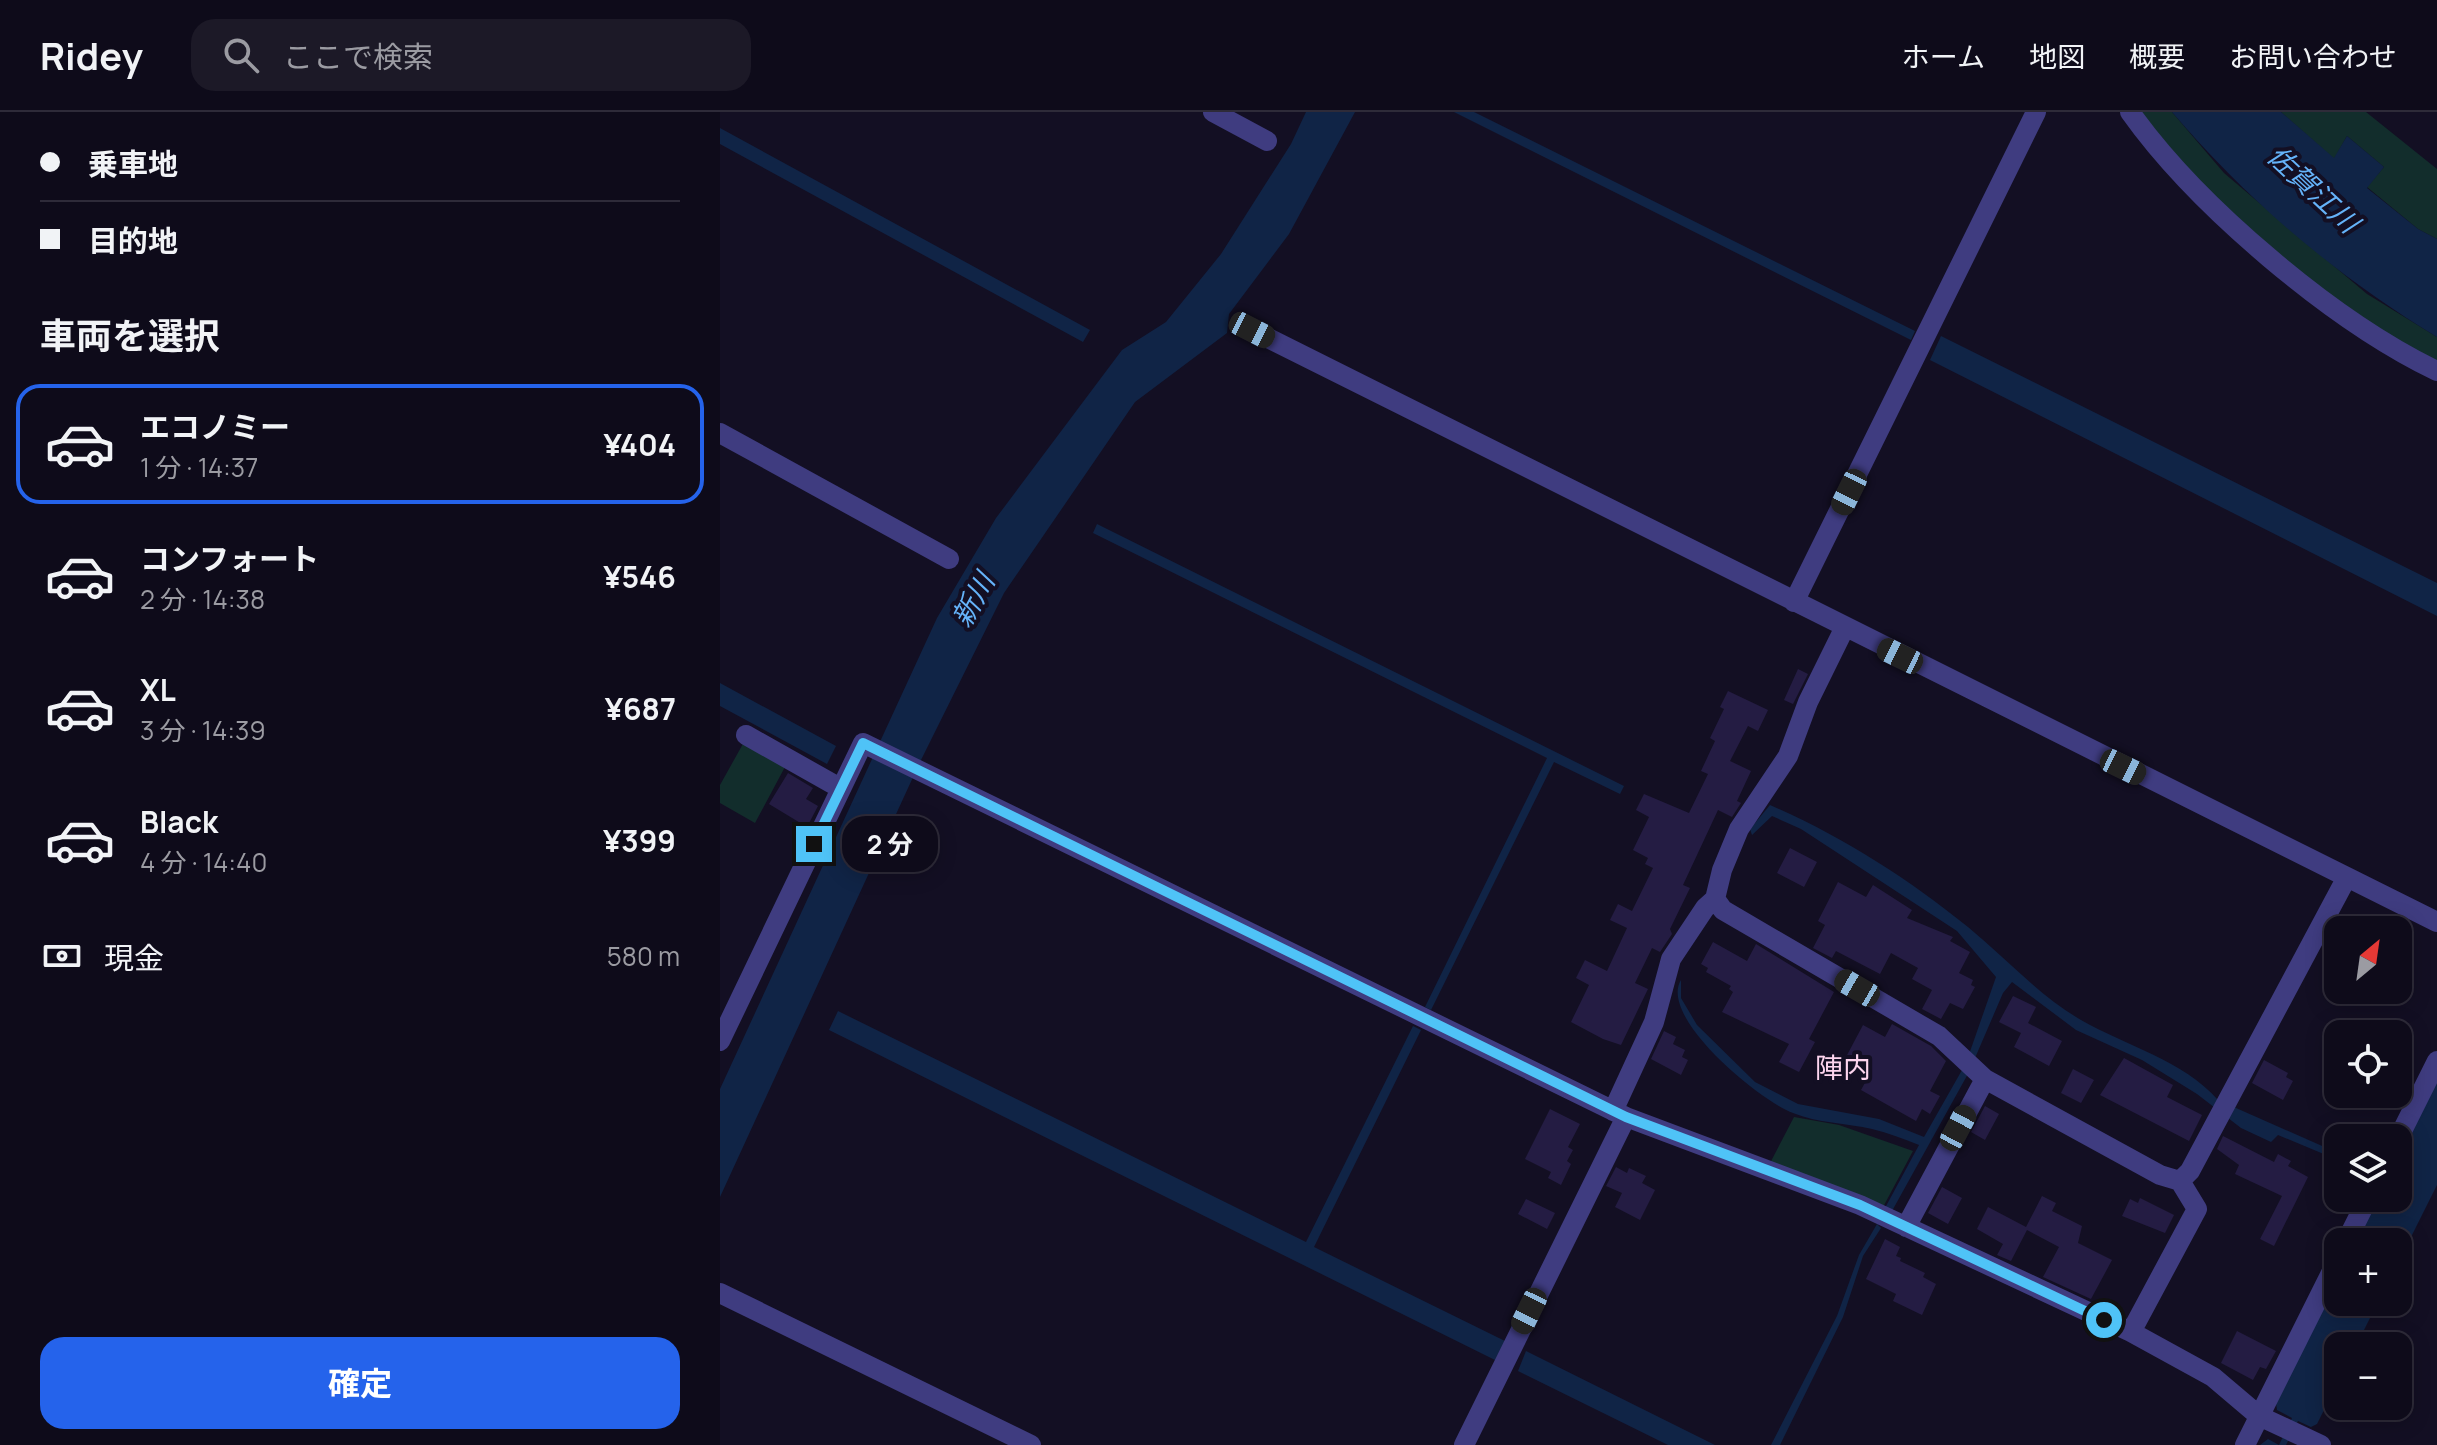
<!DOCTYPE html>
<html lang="ja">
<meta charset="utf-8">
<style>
body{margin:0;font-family:Manrope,"Noto Sans JP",sans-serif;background:#1c1927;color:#f1f3f6;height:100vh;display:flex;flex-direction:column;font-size:30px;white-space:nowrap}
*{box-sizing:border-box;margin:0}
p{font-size:26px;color:#9b9ba2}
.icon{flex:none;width:44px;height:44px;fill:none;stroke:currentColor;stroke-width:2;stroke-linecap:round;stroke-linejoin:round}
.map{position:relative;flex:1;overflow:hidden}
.drawer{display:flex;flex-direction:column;background:#0e0b1a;width:720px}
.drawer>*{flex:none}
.top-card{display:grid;align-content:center;height:176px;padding:0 40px;background:#0e0b1a}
.needle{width:52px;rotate:29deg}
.controls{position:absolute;left:1604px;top:804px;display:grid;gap:16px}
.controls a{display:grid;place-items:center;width:88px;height:88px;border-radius:16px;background:#0e0b1a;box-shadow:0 4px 20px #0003,0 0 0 2px #2e2b39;font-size:40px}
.end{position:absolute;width:36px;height:36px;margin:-18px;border:10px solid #4fc3f7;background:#111;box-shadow:0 0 0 4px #111}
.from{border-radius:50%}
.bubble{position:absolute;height:56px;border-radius:24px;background:#0e0b1a;box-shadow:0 4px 20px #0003,0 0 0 2px #2e2b39;font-size:26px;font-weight:700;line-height:56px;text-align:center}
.car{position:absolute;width:24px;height:48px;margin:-24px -12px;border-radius:10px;box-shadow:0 0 6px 2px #0007;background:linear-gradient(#222 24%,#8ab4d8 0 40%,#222 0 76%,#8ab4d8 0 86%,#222 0)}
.top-card b{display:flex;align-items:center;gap:28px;height:76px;font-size:30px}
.top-card b+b{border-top:2px solid #2e2b39}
.top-card i{width:20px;height:20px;background:#f1f3f6}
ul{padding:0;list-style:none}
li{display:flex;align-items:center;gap:24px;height:120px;margin:0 16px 12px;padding:0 24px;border:4px solid transparent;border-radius:24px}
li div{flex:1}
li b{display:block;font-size:30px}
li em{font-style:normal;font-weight:700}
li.active{border-color:#2563eb}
li>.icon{width:72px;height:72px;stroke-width:1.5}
h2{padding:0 40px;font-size:36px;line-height:96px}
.pay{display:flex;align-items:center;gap:20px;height:88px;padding:0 40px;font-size:30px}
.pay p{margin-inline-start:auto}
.primary-button{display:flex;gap:16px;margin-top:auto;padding:16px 40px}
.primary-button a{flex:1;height:92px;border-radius:24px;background:#2563eb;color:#fff;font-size:32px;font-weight:700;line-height:92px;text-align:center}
header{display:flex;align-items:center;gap:48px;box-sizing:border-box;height:112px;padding:0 40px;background:#0e0b1a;border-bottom:2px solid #2e2b39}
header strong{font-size:38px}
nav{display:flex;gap:44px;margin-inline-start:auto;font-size:28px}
.search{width:560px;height:72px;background:#1c1927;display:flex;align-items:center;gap:20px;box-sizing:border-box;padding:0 28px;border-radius:24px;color:#9b9ba2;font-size:30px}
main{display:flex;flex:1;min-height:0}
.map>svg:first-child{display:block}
</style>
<header>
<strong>Ridey</strong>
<div class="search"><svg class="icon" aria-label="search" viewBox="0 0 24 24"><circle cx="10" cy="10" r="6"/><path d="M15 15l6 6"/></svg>ここで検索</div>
<nav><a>ホーム</a><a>地図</a><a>概要</a><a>お問い合わせ</a></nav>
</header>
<main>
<section class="drawer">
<div class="top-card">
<b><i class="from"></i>乗車地</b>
<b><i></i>目的地</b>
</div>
<h2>車両を選択</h2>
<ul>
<li class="active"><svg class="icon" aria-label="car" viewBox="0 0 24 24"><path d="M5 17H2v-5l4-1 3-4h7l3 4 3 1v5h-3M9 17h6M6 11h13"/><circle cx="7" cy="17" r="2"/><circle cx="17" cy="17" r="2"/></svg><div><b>エコノミー</b><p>1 分 · 14:37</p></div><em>¥404</em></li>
<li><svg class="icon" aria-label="car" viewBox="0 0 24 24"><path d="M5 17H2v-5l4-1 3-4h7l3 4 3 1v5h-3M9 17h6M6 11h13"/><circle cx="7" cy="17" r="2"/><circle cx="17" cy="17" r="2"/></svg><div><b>コンフォート</b><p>2 分 · 14:38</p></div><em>¥546</em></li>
<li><svg class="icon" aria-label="car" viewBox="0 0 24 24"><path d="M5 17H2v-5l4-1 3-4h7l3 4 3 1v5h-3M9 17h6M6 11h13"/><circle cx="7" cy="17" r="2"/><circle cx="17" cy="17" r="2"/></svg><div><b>XL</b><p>3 分 · 14:39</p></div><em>¥687</em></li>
<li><svg class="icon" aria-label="car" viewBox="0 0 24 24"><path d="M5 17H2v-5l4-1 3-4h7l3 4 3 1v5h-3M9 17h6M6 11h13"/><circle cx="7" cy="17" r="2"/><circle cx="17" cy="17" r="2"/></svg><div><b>Black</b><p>4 分 · 14:40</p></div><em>¥399</em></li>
</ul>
<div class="pay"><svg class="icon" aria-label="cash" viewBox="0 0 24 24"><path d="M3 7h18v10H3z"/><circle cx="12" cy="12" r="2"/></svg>現金<p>580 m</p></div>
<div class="primary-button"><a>確定</a></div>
</section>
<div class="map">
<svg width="1717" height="1333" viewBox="0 0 1717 1333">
<rect width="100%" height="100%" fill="#130f23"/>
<path fill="#122d2c" d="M1419 0H1452L1504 61 1647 182 1717 225V253C1659 217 1602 182 1549 139 1500 100 1460 47 1419 0Z
M1561 0H1646L1717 57V127L1698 117 1647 75 1664 55 1627 24 1614 47Z
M24 630 66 653 35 711 0 691V673Z
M1074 1005 1119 1013 1193 1039 1162 1097 1049 1053Z"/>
<path fill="#102446" d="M586 0H635L569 122 509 202 507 221 415 290 284 481 200 650 0 1085V977L217 506 276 406 402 238 446 210 501 142 571 32Z
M734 0H754L1195 219 1191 228Z
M1452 0H1561L1614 46 1627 24 1664 55 1647 76 1698 117 1717 127V225C1615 163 1529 90 1452 0Z
M0 16 370 218 363 230 0 32Z
M1221 224 1717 471V504L1210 248Z
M377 412 904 674 900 682 834 650 711 898 705 895 827 646 373 421Z
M0 571 116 634 107 652 0 594Z
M1050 693C1120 723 1189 767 1248 815 1286 846 1318 883 1361 908 1406 934 1463 948 1498 988L1618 1041V1048L1558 1023 1551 1030 1521 1016 1477 982 1422 948 1356 918 1292 870 1283 881 1249 960 1172 1099 1165 1096 1199 1033C1184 1027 1168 1021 1152 1017 1127 1011 1097 1011 1073 1001 1040 989 938 905 961 868V886L977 913 1035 970 1078 992 1159 1007 1204 1025 1246 951 1276 865 1237 819 1081 717 1052 704 1032 723 1030 717Z
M118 899 586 1130 693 914 701 918 594 1135 785 1229 775 1248 109 918Z
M1717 968V1073L1678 1151V1130H1636L1658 1086H1678V1046Z
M1157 1112 1161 1116 1143 1144 1123 1205 1060 1333H1051L1117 1204 1139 1143Z
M1618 1167V1190H1658L1636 1234H1618V1270L1597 1312 1591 1315 1578 1309 1566 1333H1540L1548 1327 1559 1333 1572 1306 1557 1298 1556 1291Z
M806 1239 995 1333H948L798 1259Z"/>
<path fill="#241c43" d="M1078 557 1088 562 1073 592 1064 588Z
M1008 579 1048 598 1038 619 1028 614 1010 649 1031 659 1017 689 1021 691 1012 705 998 698 963 773 970 776 950 817 952 822 940 840 932 836 915 871 928 877 901 933 883 927 851 910 869 873 856 866 865 848 887 859 907 816 890 808 898 792 912 799 933 756 925 752 928 746 913 738 929 705 916 698 924 682 969 701 988 662 981 659 995 629 990 626 1004 597 1000 595Z
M68 661 93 676 86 687 98 694 87 715 49 692Z
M1070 736 1097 750 1084 775 1057 761Z
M1118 770 1146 785 1153 773 1192 798 1187 806 1233 825 1230 829 1250 840 1239 861 1253 868 1251 873 1255 875 1243 897 1230 891 1221 907 1202 897 1212 878 1192 867 1198 856 1171 841 1160 862 1116 839 1112 846 1093 836 1105 813 1098 809Z
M993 830 1027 849 1036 832 1114 880 1089 927 1095 930 1079 960 1059 950 1069 932 1002 900 1013 880 1009 877 1011 874 986 860 988 856 981 852Z
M1293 884 1316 895 1308 911 1342 929 1329 954 1294 935 1301 921 1279 910Z
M1172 912 1211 934 1226 949 1210 979 1220 984 1210 1002 1202 997 1196 1009 1141 978 1152 958 1126 945 1143 913 1165 925Z
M944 919 956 925 953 932 965 938 962 945 968 948 961 963 931 947Z
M1404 946 1453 973 1447 985 1482 1003 1469 1029 1380 983Z
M1544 948 1568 961 1566 965 1573 969 1563 988 1532 971Z
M1353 957 1374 968 1361 991 1341 981Z
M1265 994 1279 1002 1265 1028 1251 1020Z
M830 997 860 1012 848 1035 853 1038 847 1049 851 1052 841 1073 828 1066 831 1060 805 1047Z
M1503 1024 1554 1050 1558 1042 1571 1049 1568 1054 1588 1065 1554 1134 1540 1127 1562 1084 1515 1062 1519 1053 1497 1037Z
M896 1055 907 1061 909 1056 926 1064 922 1071 935 1078 920 1108 895 1095 902 1081 886 1074Z
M1222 1075 1242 1086 1228 1112 1208 1101Z
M1322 1084 1336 1091 1332 1099 1362 1114 1358 1131 1392 1148 1371 1187 1323 1165 1339 1135 1307 1118 1291 1149 1277 1143 1283 1132 1257 1117 1268 1095 1306 1115Z
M1420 1086 1454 1103 1445 1121 1402 1104 1410 1087 1418 1091Z
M806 1087 835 1101 827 1117 798 1102Z
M1165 1127 1180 1135 1176 1144 1181 1146 1180 1149 1205 1161 1203 1165 1216 1172 1202 1203 1173 1189 1176 1182 1146 1167Z
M1517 1219 1556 1239 1546 1257 1540 1255 1533 1268 1501 1251Z"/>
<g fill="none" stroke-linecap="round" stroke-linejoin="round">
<path stroke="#3f3c80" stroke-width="20" d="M493 0 547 29
M1410 0C1477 94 1613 209 1717 259
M532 218 1717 810
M0 321 229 447
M1074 490 1316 0
M1124 517 1088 590 1068 644 1019 717 1002 758 995 787 1003 798 1219 924 1265 967 1440 1063 1460 1069 1477 1097 1411 1220
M26 623 120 676
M0 929 143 631 906 1005 1140 1093 1411 1220 1493 1265 1539 1304 1601 1333
M893 999 934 910 951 847 985 796 995 787
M1678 1027 1717 949
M1460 1069 1470 1059 1627 765
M1186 1115 1265 967
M1626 1130 1648 1086
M0 1181 311 1333
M744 1333 906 1005
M1525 1333 1618 1147"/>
</g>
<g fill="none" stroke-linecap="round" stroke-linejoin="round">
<path stroke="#4fc3f7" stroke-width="10" d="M94 732 143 631 906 1005 1140 1093 1384 1208"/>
</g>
<g text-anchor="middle" stroke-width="8" stroke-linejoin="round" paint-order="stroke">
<g font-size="28" font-style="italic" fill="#65b3f9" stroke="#130f23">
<text transform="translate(1593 77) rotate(43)" y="10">佐賀江川</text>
<text transform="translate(253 488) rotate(-61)" y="10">新川</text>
</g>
<g font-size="28" fill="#fdd5ee" stroke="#130f23">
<text x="1123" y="966">陣内</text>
</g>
</g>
</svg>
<div class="controls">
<a><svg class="needle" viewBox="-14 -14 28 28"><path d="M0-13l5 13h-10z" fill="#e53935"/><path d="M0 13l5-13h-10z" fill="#9b9ba2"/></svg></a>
<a><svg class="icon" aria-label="locate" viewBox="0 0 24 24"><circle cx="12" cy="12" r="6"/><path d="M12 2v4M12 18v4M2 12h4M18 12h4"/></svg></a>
<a><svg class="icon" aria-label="layers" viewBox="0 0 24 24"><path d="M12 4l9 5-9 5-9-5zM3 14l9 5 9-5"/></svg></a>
<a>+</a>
<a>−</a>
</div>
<i class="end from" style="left:1384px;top:1208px"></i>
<i class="end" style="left:94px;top:732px"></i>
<div class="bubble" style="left:122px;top:704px;width:96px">2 分</div>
<i class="car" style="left:532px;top:218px;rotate:117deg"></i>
<i class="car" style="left:1129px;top:380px;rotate:206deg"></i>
<i class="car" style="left:1180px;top:544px;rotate:296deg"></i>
<i class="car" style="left:1403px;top:655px;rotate:116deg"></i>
<i class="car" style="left:1137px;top:876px;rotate:300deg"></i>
<i class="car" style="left:1238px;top:1016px;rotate:28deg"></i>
<i class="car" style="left:809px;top:1199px;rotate:206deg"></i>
</div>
</main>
